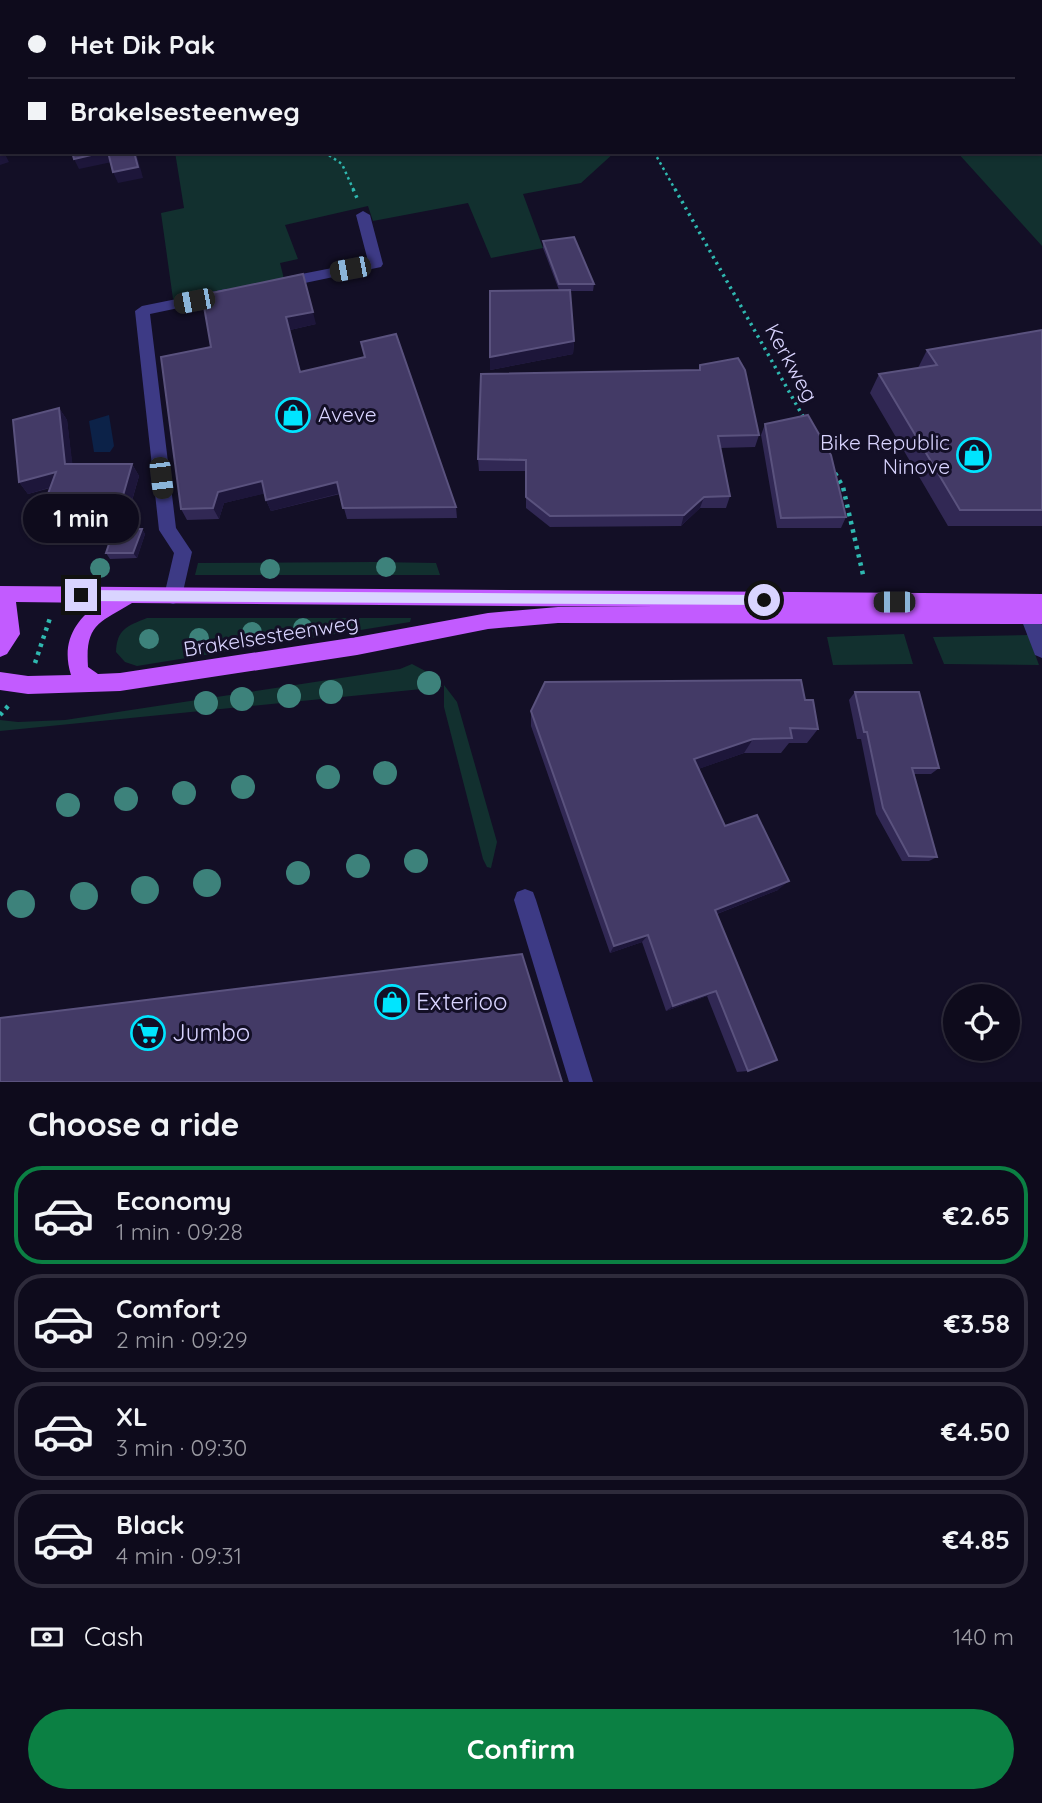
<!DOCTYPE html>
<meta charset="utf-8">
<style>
body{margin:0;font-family:Quicksand,sans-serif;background:#1c1929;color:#f1f3f6;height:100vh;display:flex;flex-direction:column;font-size:26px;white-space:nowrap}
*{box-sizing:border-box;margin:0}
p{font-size:23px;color:#9b9ba3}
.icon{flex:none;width:38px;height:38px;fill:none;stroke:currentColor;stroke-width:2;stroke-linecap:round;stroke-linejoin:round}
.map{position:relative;height:1082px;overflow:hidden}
.drawer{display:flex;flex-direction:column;background:#0e0b1c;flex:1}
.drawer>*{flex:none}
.guide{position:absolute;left:0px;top:0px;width:1043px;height:154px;box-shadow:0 2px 5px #0004,0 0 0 2px #2e2b3b;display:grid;align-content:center;height:154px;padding:0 28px;background:#0e0b1c}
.fabs{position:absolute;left:943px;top:984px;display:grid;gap:14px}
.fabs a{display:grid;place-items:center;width:77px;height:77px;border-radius:50%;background:#0e0b1c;box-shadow:0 2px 5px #0004,0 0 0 2px #2e2b3b;font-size:35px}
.end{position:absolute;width:32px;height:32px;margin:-16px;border:9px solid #d9d4ff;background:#111;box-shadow:0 0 0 4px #111}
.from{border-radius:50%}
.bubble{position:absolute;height:49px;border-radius:24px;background:#0e0b1c;box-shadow:0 2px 5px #0004,0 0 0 2px #2e2b3b;font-size:23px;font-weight:800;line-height:49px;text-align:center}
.car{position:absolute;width:21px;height:42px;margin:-21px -10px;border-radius:9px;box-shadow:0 0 5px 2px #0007;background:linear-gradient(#222 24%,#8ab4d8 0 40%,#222 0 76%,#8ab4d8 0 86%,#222 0)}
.guide b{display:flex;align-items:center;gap:24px;height:66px;font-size:26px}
.guide b+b{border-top:2px solid #2e2b3b}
.guide i{width:18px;height:18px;background:#f1f3f6}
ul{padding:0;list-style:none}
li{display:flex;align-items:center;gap:21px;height:98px;margin:0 14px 10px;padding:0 14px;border:4px solid #2e2b3b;border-radius:28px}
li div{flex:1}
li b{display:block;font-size:26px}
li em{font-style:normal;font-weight:800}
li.on{border-color:#0b8043}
li>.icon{width:63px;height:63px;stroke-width:1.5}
h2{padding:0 28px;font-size:32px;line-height:84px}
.pay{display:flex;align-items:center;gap:18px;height:77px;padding:0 28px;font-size:26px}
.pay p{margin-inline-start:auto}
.cta{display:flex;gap:14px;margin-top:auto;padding:14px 28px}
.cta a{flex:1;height:80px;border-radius:42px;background:#0b8043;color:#fff;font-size:28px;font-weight:800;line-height:80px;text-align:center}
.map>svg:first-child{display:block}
</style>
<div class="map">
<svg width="1042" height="1082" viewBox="0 0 1042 1082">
<rect width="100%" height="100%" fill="#130f26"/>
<path fill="#12302f" d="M294 0H722L288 2Z
M818 0H1042V246L957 152H1041V2Z
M175 152H615L581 183 523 194 543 248 491 258 468 203 373 221 368 206 285 225 298 259 280 263 284 279 173 299 161 213 184 208Z
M375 562 436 563 440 575H195L198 563Z
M147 618H411L410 622 137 666 125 662 116 652C117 629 127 626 147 618Z
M904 634 913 664 833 665 827 637Z
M1028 635 1039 665 944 664 933 637Z
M412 664 433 675 442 687 0 731V720L18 722 65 720 400 669Z
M444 685 457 702 497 842 491 868 487 867 483 859 444 707Z"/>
<path fill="#0c2248" d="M109 415 114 446 110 452H94L89 421Z"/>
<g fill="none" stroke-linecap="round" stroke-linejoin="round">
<path stroke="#2fb8b0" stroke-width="2.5" stroke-dasharray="2.5 3.5" stroke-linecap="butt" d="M324 152 342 164 354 191
M654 152 676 191"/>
<path stroke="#2fb8b0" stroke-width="3.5" stroke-dasharray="2.5 4.5" stroke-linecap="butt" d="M353 189 357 198
M675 189 805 420"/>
<path stroke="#2fb8b0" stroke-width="4.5" stroke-dasharray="3.5 5" stroke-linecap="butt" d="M835 473 843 487 864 579
M35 663 50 618
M0 715 9 705"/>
<path fill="#3d3a85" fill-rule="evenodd" d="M363 211 370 215 383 264 381 267 281 288 276 286V280L281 278 368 261 356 215Z
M226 289 233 294 231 297 150 314 176 528 192 552 182 596 179 602 173 604 167 602 164 596 174 553 159 530 135 311 142 306Z
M1029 608 1036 610 1042 625V658L1035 655 1020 616 1022 610Z
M525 889 533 892 536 900 593 1082H569L514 900 517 892Z"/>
<path fill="#6f6bff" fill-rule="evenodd" d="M259 0H274L258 2Z
M0 86H2V92H0Z"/>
<path fill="#c25bff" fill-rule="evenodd" d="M0 586 1042 594V624L558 623 488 629 357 655 120 691 28 694 0 690V672L28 676 71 675C61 644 74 619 101 603L16 602 20 634 7 654 0 657ZM132 603 655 607H558L488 613 357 637 120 673 98 674 88 667C85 624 99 623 132 603Z"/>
</g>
<g fill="#3d827b">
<circle cx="386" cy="567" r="10"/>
<circle cx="100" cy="568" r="10"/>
<circle cx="270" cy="569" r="10"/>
<circle cx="303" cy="628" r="10"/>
<circle cx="252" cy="632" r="10"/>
<circle cx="199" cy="638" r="10"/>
<circle cx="149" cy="639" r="10"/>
<circle cx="429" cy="683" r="12"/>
<circle cx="331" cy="692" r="12"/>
<circle cx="289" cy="696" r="12"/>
<circle cx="242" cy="699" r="12"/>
<circle cx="206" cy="703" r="12"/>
<circle cx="385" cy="773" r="12"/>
<circle cx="328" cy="777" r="12"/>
<circle cx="243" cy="787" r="12"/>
<circle cx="184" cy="793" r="12"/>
<circle cx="126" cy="799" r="12"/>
<circle cx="68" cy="805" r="12"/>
<circle cx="416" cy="861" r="12"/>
<circle cx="358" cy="866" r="12"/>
<circle cx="298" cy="873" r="12"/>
<circle cx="207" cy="883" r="14"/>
<circle cx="145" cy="890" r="14"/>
<circle cx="84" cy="896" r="14"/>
<circle cx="21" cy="904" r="14"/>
</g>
<path fill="#312854" d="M543 241 594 284 593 291H570L574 341 573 354 490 370V357L559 290 543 248Z
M202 295 316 324 290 330 300 372 365 357 361 342 456 507 457 518 347 519 340 494 271 511 266 500 265 493 224 503 219 519 187 520 181 509 211 347Z
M1042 330V526H948L870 393 879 374 918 368 927 350Z
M700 365 759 435 755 447 720 448 730 496 726 508H700L681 526 550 527 526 508V471H479L478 459 699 370Z
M59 408 67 420 72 464H132L139 476 124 529H142L145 534 137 558 110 559 106 553 113 531H53L44 520 49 507 45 502 50 488 28 494 19 482Z
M765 424 846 517 841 528H777L761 435Z
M855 692 939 768 931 774H914L937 857 929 861H902L876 814 861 739H857L849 700Z
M805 700 818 729 807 743H789L781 753H744L698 769 725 826 778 890 717 914 748 1071 737 1072 707 996 666 1011 642 942 610 953 531 726V711Z"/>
<path fill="#1d163a" d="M2 149V152H4L9 162 0 165V150Z
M104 152H108L112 162 79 169 74 159Z
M134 152H136L143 178 118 183 113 172Z
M313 312 316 324 290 330 304 384 286 317Z
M574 341 573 354 490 370V357Z
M59 408 67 420 74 476 65 464Z
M132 464 139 476 123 531 116 520Z
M56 472 65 483 28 494 19 482Z
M262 481 267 493 224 503 219 519 213 508 218 492Z
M337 482 341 493 271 511 266 500Z
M704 497 700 508 681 526 684 515Z
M142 529 145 534 137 558 133 553Z
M753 739 744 753 687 773 694 759Z
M789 881 778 890 706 918 715 910Z
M648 935 642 942 610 953 614 946Z
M716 991 707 996 666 1011 673 1006Z"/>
<path fill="#433a66" stroke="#5a527e" stroke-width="2" d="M59 0H92V2H65L64 0 59 1Z
M0 101H2V117L0 115Z
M72 152H104L74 159Z
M108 152H134L138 167 113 172Z
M574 237 594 284H559L543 241Z
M303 274 313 312 286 317 300 372 365 357 361 342 396 334 456 507 343 508 337 482 266 500 262 481 218 492 213 508 181 509 161 357 211 347 202 295Z
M570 290 574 341 490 357V291Z
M1042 330V510H960L879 374 937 365 927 350Z
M738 358 745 370 759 435 718 436 730 496 704 497 684 515 550 516 526 497V460L478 459 481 374 700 370V365Z
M59 408 65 464H132L116 520H44L51 502H45L56 472 19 482 13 420Z
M808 415 831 455 846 517 781 518 765 424Z
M114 529H142L133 553H106Z
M801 680 805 700H813L818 729 790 728 792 738 753 739 694 759 725 826 757 815 789 881 715 910 777 1060 748 1071 716 991 673 1006 648 935 614 946 531 711 545 682Z
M855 692H919L939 768H912L937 857 909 856 883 808 867 732H864Z
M522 954 562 1082H0V1018Z"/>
<path fill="#d9d4ff" d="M81 590 764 595 770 600 764 605 81 601 75 595Z"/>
<defs>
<g id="shop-ring" transform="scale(1.75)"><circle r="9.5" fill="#130f26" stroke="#00e5ff" stroke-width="1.5"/><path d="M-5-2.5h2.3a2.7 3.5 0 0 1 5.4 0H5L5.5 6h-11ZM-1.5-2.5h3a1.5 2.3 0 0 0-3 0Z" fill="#00e5ff"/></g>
<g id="supermarket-ring" transform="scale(1.75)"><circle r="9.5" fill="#130f26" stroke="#00e5ff" stroke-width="1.5"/><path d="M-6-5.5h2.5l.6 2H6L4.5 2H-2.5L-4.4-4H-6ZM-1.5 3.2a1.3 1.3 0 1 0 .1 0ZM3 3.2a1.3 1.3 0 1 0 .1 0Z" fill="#00e5ff"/></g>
</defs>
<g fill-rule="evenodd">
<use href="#shop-ring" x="293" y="415"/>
<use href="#shop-ring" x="974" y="455"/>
<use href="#shop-ring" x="392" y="1002"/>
<use href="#supermarket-ring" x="148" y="1033"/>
</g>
<g text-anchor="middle" stroke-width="6" stroke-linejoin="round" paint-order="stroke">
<g font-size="21" fill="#d9d4ff" stroke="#130f26">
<text transform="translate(791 363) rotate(61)" y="7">Kerkweg</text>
<text transform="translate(271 636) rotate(-9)" y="7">Brakelsesteenweg</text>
</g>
<g font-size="21" fill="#d9d4ff" stroke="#130f26" text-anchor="start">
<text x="318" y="422">Aveve</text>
<text x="950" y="450" text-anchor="end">Bike Republic<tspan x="950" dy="24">Ninove</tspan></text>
</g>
<g font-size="24" fill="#d9d4ff" stroke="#130f26" text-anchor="start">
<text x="416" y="1010">Exterioo</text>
<text x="172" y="1041">Jumbo</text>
</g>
</g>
</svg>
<div class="fabs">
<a><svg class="icon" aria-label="locate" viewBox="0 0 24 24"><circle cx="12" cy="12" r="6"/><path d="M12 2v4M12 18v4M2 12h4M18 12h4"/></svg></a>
</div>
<i class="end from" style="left:764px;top:600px"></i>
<i class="end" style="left:81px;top:595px"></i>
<div class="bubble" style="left:23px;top:494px;width:116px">1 min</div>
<i class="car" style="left:350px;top:269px;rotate:259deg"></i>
<i class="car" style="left:194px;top:301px;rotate:259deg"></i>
<i class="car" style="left:161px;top:478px;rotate:173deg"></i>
<i class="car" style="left:894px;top:602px;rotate:270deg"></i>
<div class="guide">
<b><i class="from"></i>Het Dik Pak</b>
<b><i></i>Brakelsesteenweg</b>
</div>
</div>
<section class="drawer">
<h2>Choose a ride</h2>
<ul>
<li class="on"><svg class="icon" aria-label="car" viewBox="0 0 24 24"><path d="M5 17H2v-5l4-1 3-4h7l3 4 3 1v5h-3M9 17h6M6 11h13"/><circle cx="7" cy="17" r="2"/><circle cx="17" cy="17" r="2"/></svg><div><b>Economy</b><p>1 min · 09:28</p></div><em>€2.65</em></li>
<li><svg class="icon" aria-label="car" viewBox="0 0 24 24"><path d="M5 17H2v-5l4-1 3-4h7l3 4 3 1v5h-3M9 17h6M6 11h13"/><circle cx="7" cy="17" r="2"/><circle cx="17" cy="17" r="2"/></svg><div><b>Comfort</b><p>2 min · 09:29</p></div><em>€3.58</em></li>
<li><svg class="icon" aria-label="car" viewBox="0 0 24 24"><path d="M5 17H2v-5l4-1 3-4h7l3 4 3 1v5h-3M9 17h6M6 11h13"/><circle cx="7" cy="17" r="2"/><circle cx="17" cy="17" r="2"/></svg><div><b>XL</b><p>3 min · 09:30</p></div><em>€4.50</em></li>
<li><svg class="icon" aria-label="car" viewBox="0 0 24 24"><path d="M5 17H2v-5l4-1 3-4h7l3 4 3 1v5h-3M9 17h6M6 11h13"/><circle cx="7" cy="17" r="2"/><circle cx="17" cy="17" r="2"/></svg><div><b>Black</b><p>4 min · 09:31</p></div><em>€4.85</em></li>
</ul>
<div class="pay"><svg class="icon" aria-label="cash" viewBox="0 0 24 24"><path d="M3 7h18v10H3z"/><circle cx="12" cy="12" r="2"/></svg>Cash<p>140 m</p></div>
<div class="cta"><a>Confirm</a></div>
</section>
